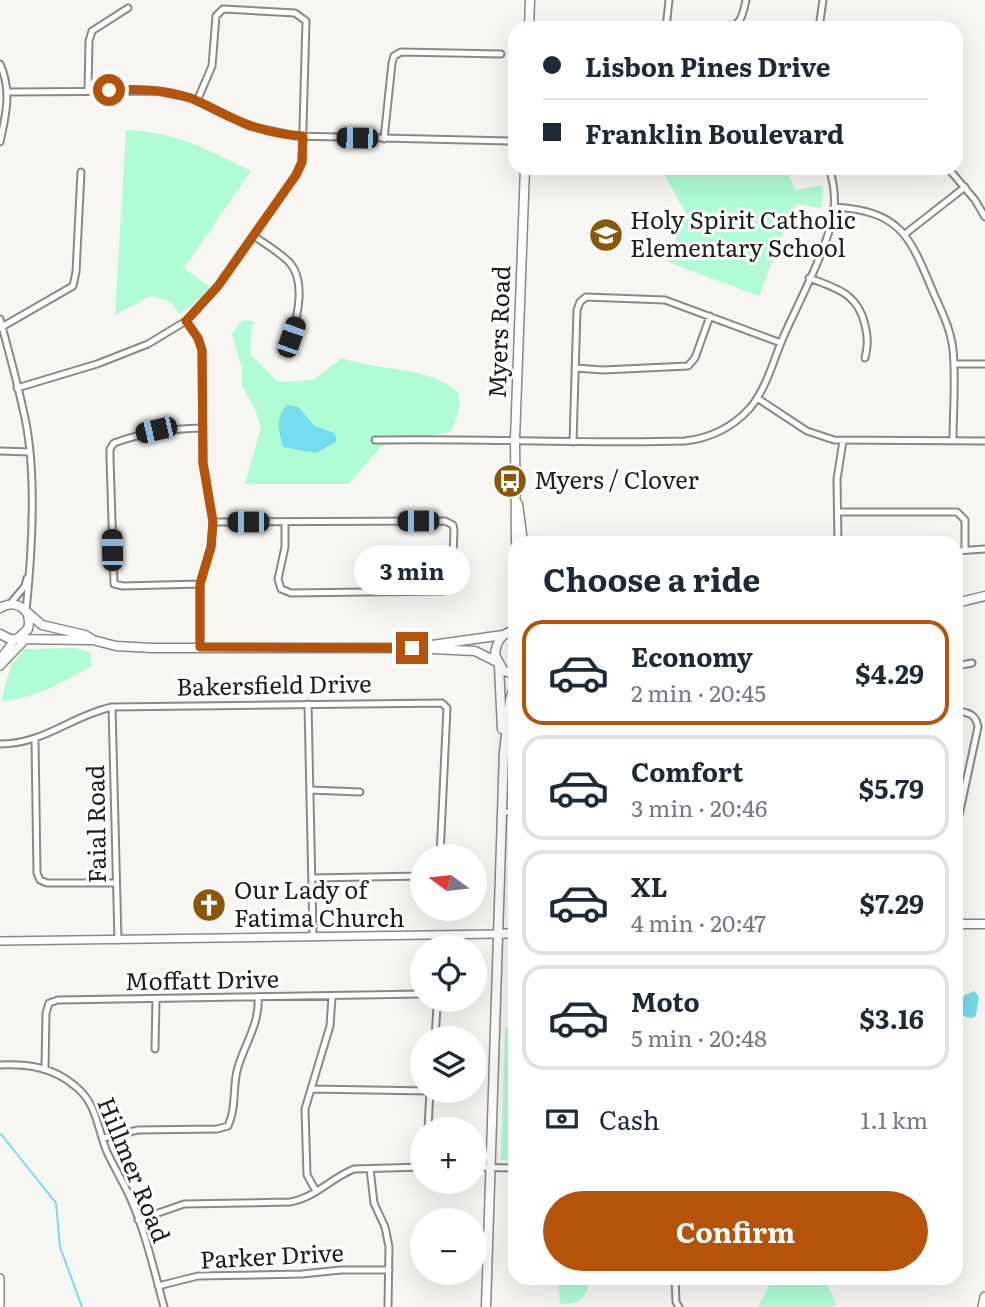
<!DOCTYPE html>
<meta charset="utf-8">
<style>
body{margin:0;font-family:Literata,serif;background:#f6f6f7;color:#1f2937;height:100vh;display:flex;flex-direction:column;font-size:26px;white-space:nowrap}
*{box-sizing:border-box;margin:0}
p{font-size:23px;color:#747a83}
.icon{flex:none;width:38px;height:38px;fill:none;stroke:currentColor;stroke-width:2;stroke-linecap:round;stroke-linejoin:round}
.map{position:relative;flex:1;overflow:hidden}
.panel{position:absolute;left:508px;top:536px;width:455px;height:749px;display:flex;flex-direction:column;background:#fff;border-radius:21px;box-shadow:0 7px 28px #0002}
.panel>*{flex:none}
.banner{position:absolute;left:508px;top:21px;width:455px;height:154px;border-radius:21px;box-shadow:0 7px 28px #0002;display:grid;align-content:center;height:154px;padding:0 35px;background:#fff}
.needle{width:46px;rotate:285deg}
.buttons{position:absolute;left:410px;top:844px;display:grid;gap:14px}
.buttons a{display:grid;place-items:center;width:77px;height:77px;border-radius:50%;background:#fff;box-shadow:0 7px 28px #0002;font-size:35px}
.end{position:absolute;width:32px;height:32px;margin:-16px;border:9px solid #b45309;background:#fff;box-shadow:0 0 0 4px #fff}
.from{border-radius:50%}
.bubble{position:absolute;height:49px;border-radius:24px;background:#fff;box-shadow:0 7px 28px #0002;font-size:23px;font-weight:700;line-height:49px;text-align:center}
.car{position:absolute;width:21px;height:42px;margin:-21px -10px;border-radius:9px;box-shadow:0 0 5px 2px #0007;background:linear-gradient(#222 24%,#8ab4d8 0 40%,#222 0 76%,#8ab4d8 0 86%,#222 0)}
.banner b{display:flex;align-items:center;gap:24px;height:66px;font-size:26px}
.banner b+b{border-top:2px solid #e0e1e3}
.banner i{width:18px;height:18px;background:#1f2937}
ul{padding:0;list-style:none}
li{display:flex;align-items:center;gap:21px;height:105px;margin:0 14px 10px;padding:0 21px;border:4px solid #e0e1e3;border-radius:21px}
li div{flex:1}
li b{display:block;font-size:26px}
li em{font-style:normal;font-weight:700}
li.on{border-color:#b45309}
li>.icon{width:63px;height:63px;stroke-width:1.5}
h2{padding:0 35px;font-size:32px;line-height:84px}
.pay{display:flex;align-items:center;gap:18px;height:77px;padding:0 35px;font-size:26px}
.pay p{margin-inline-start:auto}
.cta{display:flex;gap:14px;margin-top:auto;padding:14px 35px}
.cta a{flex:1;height:80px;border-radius:42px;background:#b45309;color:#fff;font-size:28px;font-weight:700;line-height:80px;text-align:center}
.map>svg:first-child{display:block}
</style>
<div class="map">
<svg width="985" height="1307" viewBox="0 0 985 1307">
<rect width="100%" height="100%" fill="#f8f6f3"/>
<path fill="#b0fcd5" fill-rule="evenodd" d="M126 130C177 132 206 149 251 171L184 268 210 287 203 295 180 314 170 301 150 296 115 315Z
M663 168H786L795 190 823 185 822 208 795 204 759 296 668 262 685 212 663 172Z
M245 320 256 322 252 325 250 354 278 382 313 380 342 358C382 372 425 365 458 392L460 406 451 432 391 442 381 447 348 484H245L261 427 254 407 242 386V369L232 334 240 322ZM298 408 315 426 335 433 278 426Z
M76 648 90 653 92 666C62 682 35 699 1 701L11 665 25 649Z
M505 1027H514V1160H501Z
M558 1278H587L589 1284C586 1300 576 1305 560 1304Z
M773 1278H832L828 1285 836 1304 831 1307H758Z"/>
<path fill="#73dced" d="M288 405 298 407 315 426 335 433 336 442 316 453 283 447C279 431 274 417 288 405Z
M974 991 979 996 976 1016 971 1018 956 1014V1004L965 995Z"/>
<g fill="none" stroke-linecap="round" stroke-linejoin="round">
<path stroke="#73dced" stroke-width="2" d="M1 1134 56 1203 60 1247 82 1307"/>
<g stroke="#8b8986" stroke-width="9">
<path id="minor" d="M666 26 724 28
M666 28 669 0
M727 28C742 25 743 13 746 0
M819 28 823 0
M0 64C12 90 6 115 0 142
M88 90 89 41 92 31 128 8
M8 92 157 91 191 98 249 126 296 136 514 141
M384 139 392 63 394 56 401 52 501 54
M948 168 975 200 985 217
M834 207C902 211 910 237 934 294 942 312 951 330 953 350 956 379 953 411 953 441
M905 234 965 187
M254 236C265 244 279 252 289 262 306 280 298 316 291 337
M809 278C837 288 858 294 865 325 868 338 868 345 865 358
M0 319C9 352 18 385 25 418 37 475 32 553 26 611
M186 321 198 338 202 350 203 463 213 522 211 547 200 584V647
M0 328 73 286 76 272 81 172
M954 364H985
M575 368 603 370 688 366 695 358 710 316
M17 388 97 364 148 344 186 321 218 286 296 175 302 162 306 21 295 13 223 9 216 16 212 66 197 101
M757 398 807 431 834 440 985 441
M375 440C479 438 582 444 685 441 711 438 732 428 750 408 766 389 773 362 782 340 798 303 825 254 833 216 836 200 834 183 829 168
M573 442 577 310 580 302 586 297 665 300 781 343
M0 451 30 452
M838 512H957L965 520V549
M213 522 445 521 453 525 454 531 452 580 450 587 443 591 291 593 281 589 278 579 285 547V522
M838 542 837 479 843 441
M956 551 985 549
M200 584 123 586 114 584 110 458V449L114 443C144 432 171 429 203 428
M10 604 25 586 27 578
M956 666 972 663
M308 704 313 936
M112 707 118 940
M956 710C967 713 976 713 978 727L956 829
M35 739 37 873 40 880 47 883H116
M0 744C44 744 71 716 112 707L442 703 447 708 440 856
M310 790 360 792
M502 812H514
M312 878 422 876
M435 1038 437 1007 435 999
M155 1049 156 999
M0 1065C28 1064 53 1067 75 1086 97 1103 97 1128 107 1152 114 1167 122 1180 129 1195 145 1230 154 1270 164 1307
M45 1069 46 1013 49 1003 58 1000 422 994
M311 1089 430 1091
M428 1129 430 1090
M103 1138 138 1130 217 1129 228 1126C237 1107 232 1086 238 1067 245 1044 260 1022 258 998
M474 1167 514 1168
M370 1169 374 1203 385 1227 389 1247 388 1307
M316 1191 307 1175 305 1109 330 1026 332 997
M138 1220 184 1204 290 1202C315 1198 331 1178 354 1169L422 1167
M675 1278 676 1302 679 1307
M158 1286 198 1276 302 1274 341 1270H389"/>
</g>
<g stroke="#8b8986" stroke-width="10">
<path id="tertiary" d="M0 659 15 639
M0 666 26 639
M0 941 498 934
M0 1278V1307"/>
</g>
<g stroke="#8b8986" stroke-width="11">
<path id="secondary" d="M529 28 530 0
M518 504 523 542
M516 542 515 439 525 168
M956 603 985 596
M0 608C16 598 33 610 28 629L18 638
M27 612 42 625 85 635 93 640 116 646 152 648H412L475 651 497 662
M514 630C501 634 496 642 495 655L503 670 514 675
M0 634 10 639 93 640
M432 645 503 635
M499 666 502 729
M956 924H985
M498 934 514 933
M486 1307 504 752 510 700 514 687"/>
</g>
<g stroke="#8b8986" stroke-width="12">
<path id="primary" d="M983 1307 985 1297"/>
</g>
<use href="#minor" stroke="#fff" stroke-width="5"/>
<use href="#tertiary" stroke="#fff" stroke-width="7"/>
<use href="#secondary" stroke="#fff" stroke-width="8"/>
<use href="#primary" stroke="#fff" stroke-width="9"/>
</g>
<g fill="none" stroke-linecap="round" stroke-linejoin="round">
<path stroke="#b45309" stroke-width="9" d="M109 90C137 89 163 89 190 98 204 103 216 111 230 117 253 128 277 135 303 136L302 162 296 175 218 286 186 321 198 338 202 350 203 463 213 522 211 547 200 584V647L412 648"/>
</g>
<defs>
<g id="school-disc" transform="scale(1.75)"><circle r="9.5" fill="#8d570b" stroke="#fff"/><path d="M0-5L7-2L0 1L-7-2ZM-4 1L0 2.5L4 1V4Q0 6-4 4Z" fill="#fff"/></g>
<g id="bus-disc" transform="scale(1.75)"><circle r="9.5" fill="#8d570b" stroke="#fff"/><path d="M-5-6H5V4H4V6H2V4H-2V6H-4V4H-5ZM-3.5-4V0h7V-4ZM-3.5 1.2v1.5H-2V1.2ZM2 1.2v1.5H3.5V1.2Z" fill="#fff"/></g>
<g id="church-disc" transform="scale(1.75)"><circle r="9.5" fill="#8d570b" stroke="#fff"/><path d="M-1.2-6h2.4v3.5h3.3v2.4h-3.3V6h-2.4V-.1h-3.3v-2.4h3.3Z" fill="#fff"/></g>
</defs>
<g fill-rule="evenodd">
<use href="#school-disc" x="606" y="235"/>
<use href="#bus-disc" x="510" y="481"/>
<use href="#church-disc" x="209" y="905"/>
</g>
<g text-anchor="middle" stroke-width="6" stroke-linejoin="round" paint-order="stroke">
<g font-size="24" fill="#1f1e1d" stroke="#fff" text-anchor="start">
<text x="630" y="229">Holy Spirit Catholic<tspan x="630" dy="28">Elementary School</tspan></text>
<text x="534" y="489">Myers / Clover</text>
<text x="234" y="899">Our Lady of<tspan x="234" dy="28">Fatima Church</tspan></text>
</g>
<g font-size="24" fill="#1f1e1d" stroke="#fff">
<text transform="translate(500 332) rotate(-88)" y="8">Myers Road</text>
<text transform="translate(274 686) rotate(-1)" y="8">Bakersfield Drive</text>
<text transform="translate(97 824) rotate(-91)" y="8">Faial Road</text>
<text transform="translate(202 981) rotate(-1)" y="8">Moffatt Drive</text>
<text transform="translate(133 1170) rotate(68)" y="8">Hillmer Road</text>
<text transform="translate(272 1257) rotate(-3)" y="8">Parker Drive</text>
</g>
</g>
</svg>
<div class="buttons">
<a><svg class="needle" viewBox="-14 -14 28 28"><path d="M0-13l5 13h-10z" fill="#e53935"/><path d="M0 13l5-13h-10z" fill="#747a83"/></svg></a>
<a><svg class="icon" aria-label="locate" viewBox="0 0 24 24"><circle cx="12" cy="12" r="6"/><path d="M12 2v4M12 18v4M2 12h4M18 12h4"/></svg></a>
<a><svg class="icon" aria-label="layers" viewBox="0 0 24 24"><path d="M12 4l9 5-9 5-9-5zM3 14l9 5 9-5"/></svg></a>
<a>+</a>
<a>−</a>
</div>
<i class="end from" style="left:109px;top:90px"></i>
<i class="end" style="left:412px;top:648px"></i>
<div class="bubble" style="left:354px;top:546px;width:116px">3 min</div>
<i class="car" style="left:357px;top:138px;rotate:271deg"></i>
<i class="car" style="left:291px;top:337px;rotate:19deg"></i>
<i class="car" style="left:156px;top:430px;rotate:257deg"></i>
<i class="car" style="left:418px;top:521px;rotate:270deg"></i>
<i class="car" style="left:248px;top:522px;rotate:270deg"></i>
<i class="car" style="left:112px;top:550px;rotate:359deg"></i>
<div class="banner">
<b><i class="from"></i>Lisbon Pines Drive</b>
<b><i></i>Franklin Boulevard</b>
</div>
<section class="panel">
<h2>Choose a ride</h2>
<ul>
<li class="on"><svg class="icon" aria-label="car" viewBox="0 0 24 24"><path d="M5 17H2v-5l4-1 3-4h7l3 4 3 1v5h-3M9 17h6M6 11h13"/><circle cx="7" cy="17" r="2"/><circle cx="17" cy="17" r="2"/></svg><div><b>Economy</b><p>2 min · 20:45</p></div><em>$4.29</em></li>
<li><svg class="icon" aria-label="car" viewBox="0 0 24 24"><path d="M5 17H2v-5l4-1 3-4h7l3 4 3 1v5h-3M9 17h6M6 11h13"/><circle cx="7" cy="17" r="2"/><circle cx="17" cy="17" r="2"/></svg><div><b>Comfort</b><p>3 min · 20:46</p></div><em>$5.79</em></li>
<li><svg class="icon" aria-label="car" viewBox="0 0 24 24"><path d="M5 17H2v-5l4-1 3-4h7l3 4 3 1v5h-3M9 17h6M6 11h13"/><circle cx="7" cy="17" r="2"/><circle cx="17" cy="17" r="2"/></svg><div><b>XL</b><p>4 min · 20:47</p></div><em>$7.29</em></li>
<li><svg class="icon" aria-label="car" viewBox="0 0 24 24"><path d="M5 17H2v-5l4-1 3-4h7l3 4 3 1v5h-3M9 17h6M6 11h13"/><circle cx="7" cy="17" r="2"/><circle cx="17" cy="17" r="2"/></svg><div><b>Moto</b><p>5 min · 20:48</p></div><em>$3.16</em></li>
</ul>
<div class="pay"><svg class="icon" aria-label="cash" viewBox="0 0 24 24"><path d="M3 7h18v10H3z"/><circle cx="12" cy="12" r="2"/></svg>Cash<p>1.1 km</p></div>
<div class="cta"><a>Confirm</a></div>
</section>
</div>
